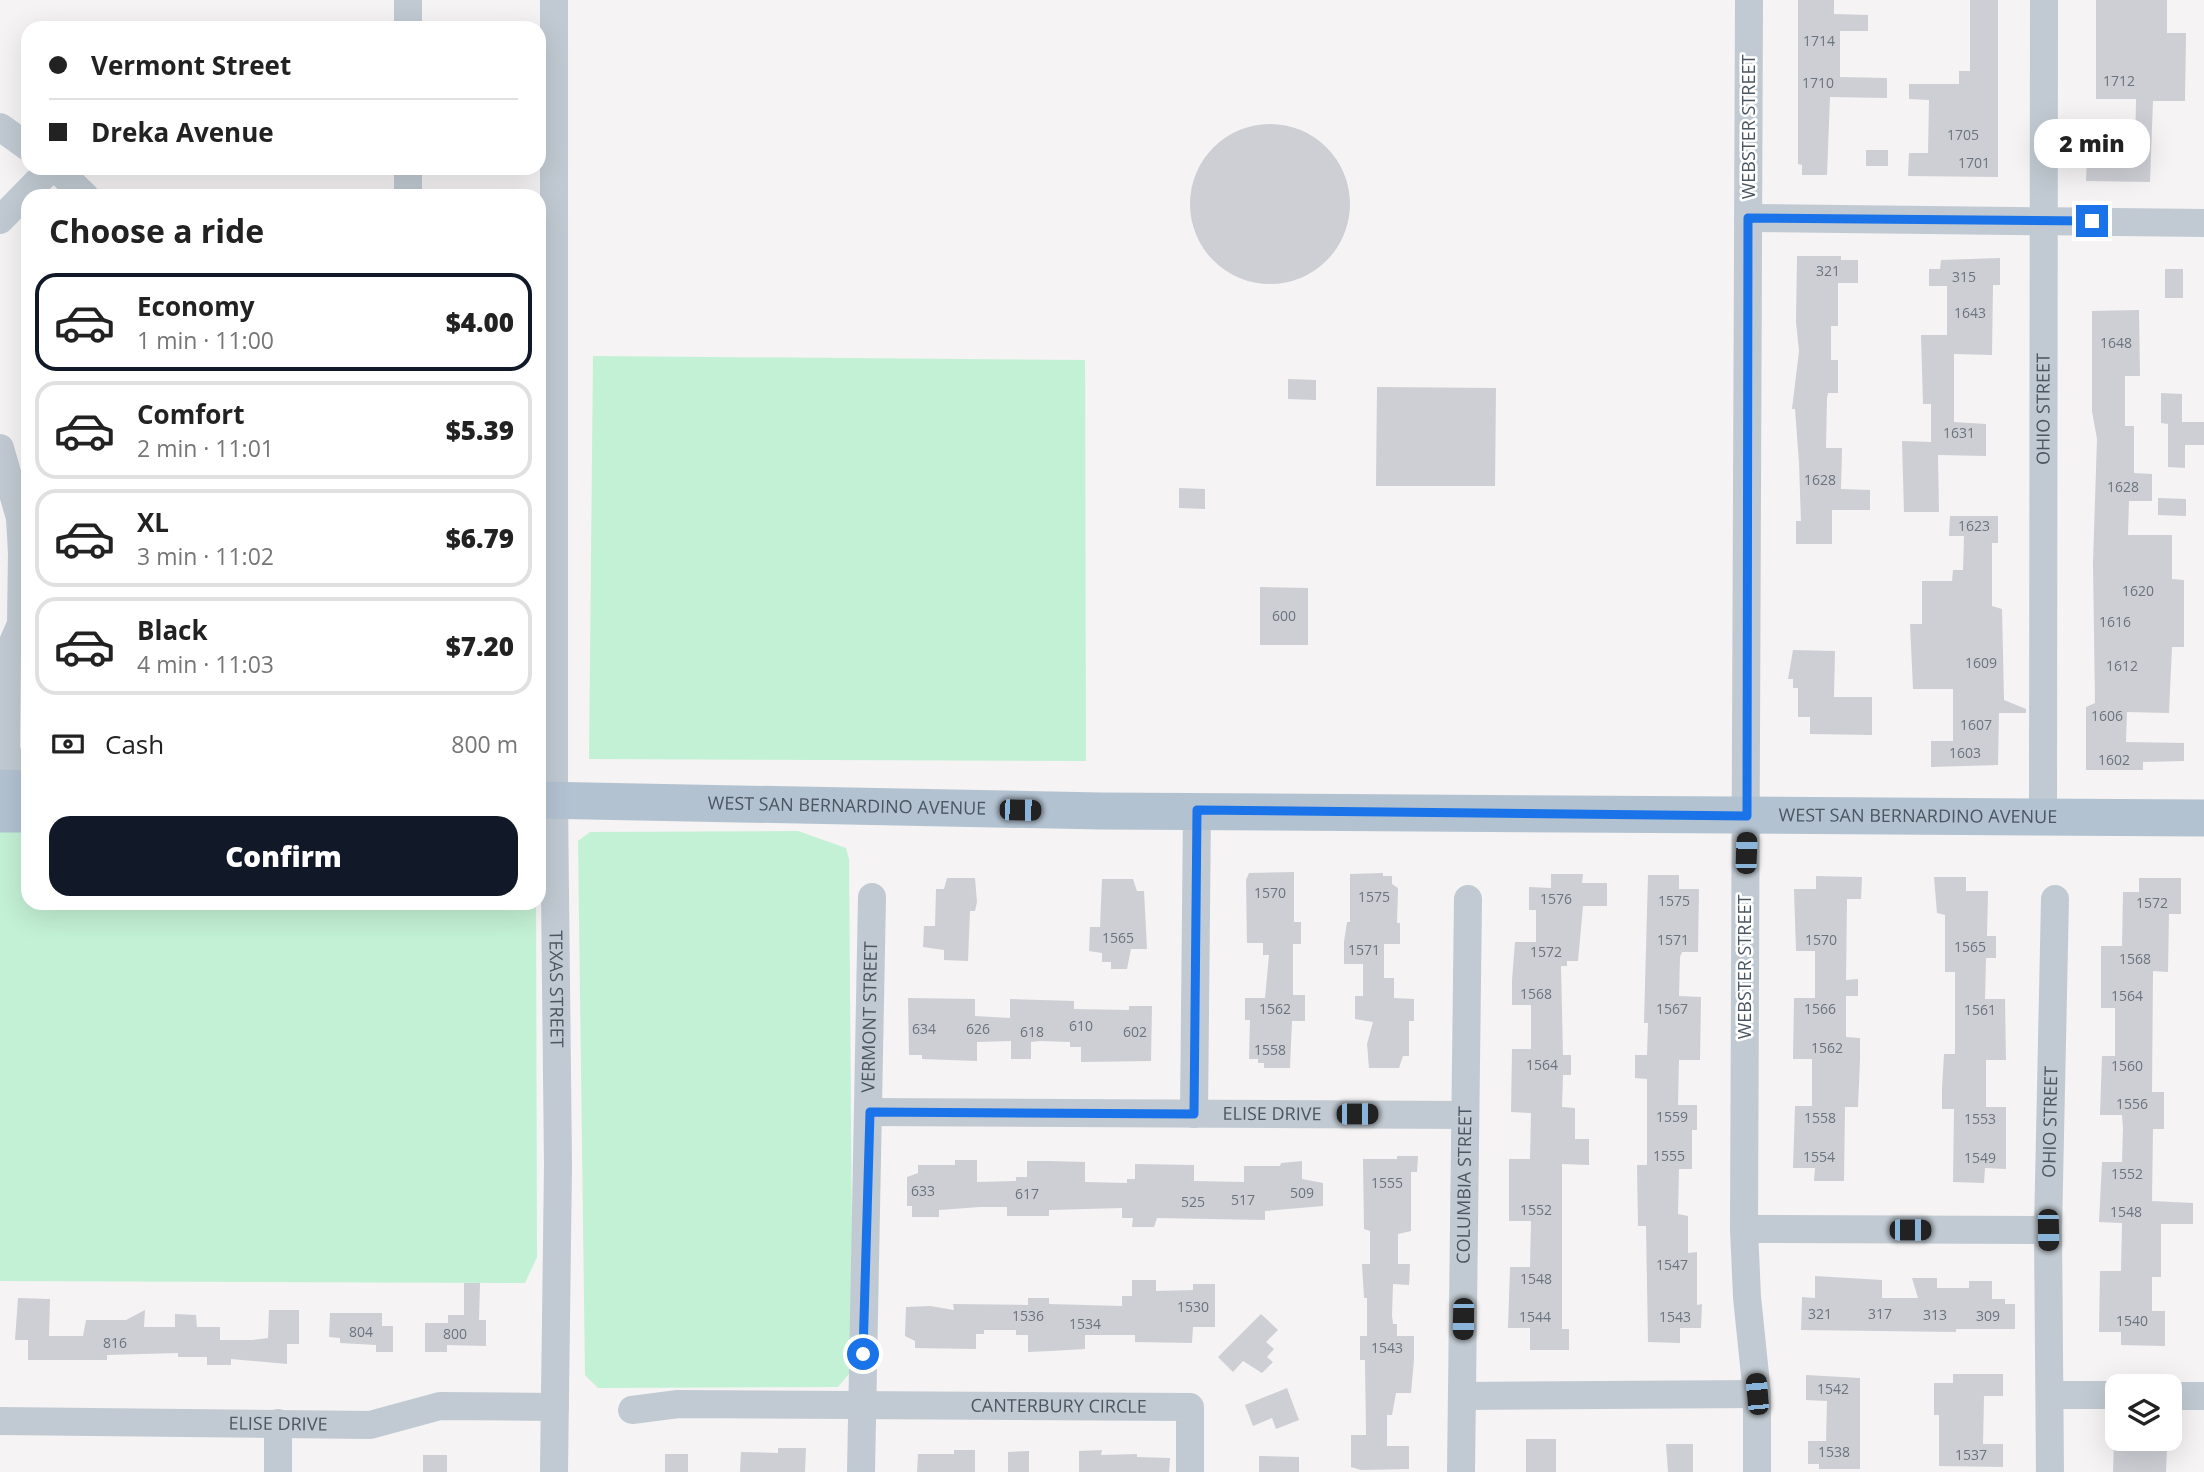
<!DOCTYPE html>
<meta charset="utf-8">
<style>
body{margin:0;font-family:"Open Sans",sans-serif;background:#f2f2f2;color:#222;height:100vh;display:flex;flex-direction:column;font-size:26px;white-space:nowrap}
*{box-sizing:border-box;margin:0}
p{font-size:23px;color:#767676}
.icon{flex:none;width:38px;height:38px;fill:none;stroke:currentColor;stroke-width:2;stroke-linecap:round;stroke-linejoin:round}
.map{position:relative;flex:1;overflow:hidden}
.details{position:absolute;left:21px;top:189px;width:525px;height:721px;display:flex;flex-direction:column;background:#fff;border-radius:21px;box-shadow:0 7px 28px #0002}
.details>*{flex:none}
.guide{position:absolute;left:21px;top:21px;width:525px;height:154px;border-radius:21px;box-shadow:0 7px 28px #0002;display:grid;align-content:center;height:154px;padding:0 28px;background:#fff}
.tools{position:absolute;left:2105px;top:1374px;display:grid;gap:14px}
.tools a{display:grid;place-items:center;width:77px;height:77px;border-radius:14px;background:#fff;box-shadow:0 7px 28px #0002;font-size:35px}
.end{position:absolute;width:32px;height:32px;margin:-16px;border:9px solid #1a73e8;background:#fff;box-shadow:0 0 0 4px #fff}
.from{border-radius:50%}
.bubble{position:absolute;height:49px;border-radius:21px;background:#fff;box-shadow:0 7px 28px #0002;font-size:23px;font-weight:800;line-height:49px;text-align:center}
.car{position:absolute;width:21px;height:42px;margin:-21px -10px;border-radius:9px;box-shadow:0 0 5px 2px #0007;background:linear-gradient(#222 24%,#8ab4d8 0 40%,#222 0 76%,#8ab4d8 0 86%,#222 0)}
.guide b{display:flex;align-items:center;gap:24px;height:66px;font-size:26px}
.guide b+b{border-top:2px solid #e0e0e0}
.guide i{width:18px;height:18px;background:#222}
ul{padding:0;list-style:none}
li{display:flex;align-items:center;gap:21px;height:98px;margin:0 14px 10px;padding:0 14px;border:4px solid #e0e0e0;border-radius:21px}
li div{flex:1}
li b{display:block;font-size:26px}
li em{font-style:normal;font-weight:800}
li.on{border-color:#111827}
li>.icon{width:63px;height:63px;stroke-width:1.5}
h2{padding:0 28px;font-size:32px;line-height:84px}
.pay{display:flex;align-items:center;gap:18px;height:77px;padding:0 28px;font-size:26px}
.pay p{margin-inline-start:auto}
.primary-button{display:flex;gap:14px;margin-top:auto;padding:14px 28px}
.primary-button a{flex:1;height:80px;border-radius:21px;background:#111827;color:#fff;font-size:28px;font-weight:800;line-height:80px;text-align:center}
.map>svg:first-child{display:block}
</style>
<div class="map">
<svg width="2204" height="1472" viewBox="0 0 2204 1472">
<rect width="100%" height="100%" fill="#f5f3f3"/>
<path fill="#c3f1d5" d="M593 356 1085 360 1086 761 589 759Z
M0 825H28V903H536L537 1257 525 1283 0 1281Z
M798 831 846 848 849 859 853 1369 838 1387 598 1388 585 1375 578 841 590 832Z"/>
<path fill="#cdcfd5" d="M1798 0H1834V14L1868 15V31H1840V77L1887 78V98L1830 97 1827 175H1802V165L1798 164Z
M1970 0H1998V177L1908 176 1909 153H1928L1929 100 1909 99V84H1959V71H1970Z
M2096 0H2167V33H2186L2185 101H2153L2150 182 2086 181 2087 159 2125 156 2126 151 2135 152 2136 99H2096Z
M1190 204a80 80 0 1 1 160 0a80 80 0 1 1-160 0Z
M1866 150H1888V166H1866Z
M1797 256H1841V260H1858V283H1838V326H1831V360H1838V393H1828L1827 398 1826 448H1842L1841 489 1870 490V510H1832V544H1796V521H1801L1799 463 1795 409H1792L1799 351 1796 322Z
M2000 258V285H1993L1992 355 1954 354V422L1986 424V456L1938 455 1939 512H1904L1902 441 1931 442V404H1923L1921 335H1947V286H1929V269H1940L1941 260Z
M2165 269H2183V298H2165Z
M2139 310 2140 376H2125V426H2134V473L2152 474V501H2129L2128 535H2172V579L2184 580V647H2172L2169 713 2127 712 2126 742 2184 743V761L2143 762V770H2086V707L2095 703 2093 563 2097 439 2092 411V311Z
M1288 379 1316 380V400L1288 399Z
M1377 387 1496 388 1495 486H1376Z
M2161 393 2182 394V422H2204V445H2185V468L2168 467V424L2161 423Z
M1179 488 1205 489V509L1179 508Z
M2158 498 2186 499V516L2158 515Z
M1950 516H1998V543H1992V606L2002 609 2004 700 2026 709V713H1999L1998 765 1931 767V741H1953V689H1913L1910 624H1922V581H1952L1953 570H1963L1964 536H1949Z
M1260 587 1308 588V645H1260Z
M1793 650 1835 651 1834 697H1872V735L1810 734V717H1798V688H1793V679H1788Z
M1294 872V922H1301V944H1293V995H1305V1021H1292L1290 1068H1264V1063H1258V1059H1249L1250 1020H1245V998H1265L1269 955H1263V943H1247L1246 880 1249 873Z
M1383 873V876H1392V884L1398 888 1397 923H1400V944H1384V978H1394V998L1414 999V1021H1409V1056H1403L1399 1068H1369L1367 1044 1373 1022 1355 1019V996H1363V964H1344V942L1347 922H1350V874Z
M1551 874H1583L1582 883H1607V906H1583L1578 961H1567V966H1561L1563 1055H1571V1075H1563L1562 1107 1575 1108V1139H1589V1165L1562 1164V1329H1569V1350H1530V1328H1508L1510 1267H1530L1531 1221H1509V1159H1530L1531 1113 1511 1112 1512 1049H1531V1005H1512V980L1515 942H1536V910H1529V887L1551 888Z
M1648 875H1679V889H1699L1698 952H1682L1680 957 1679 996 1701 997 1700 1060H1679L1678 1105H1697V1130H1692V1169H1679L1678 1214 1688 1216V1253L1697 1252V1305L1702 1304 1701 1328H1680V1343L1648 1342 1646 1226H1638L1637 1165H1647V1079L1635 1078V1055H1647L1648 1023H1644Z
M1816 876 1862 877 1861 899H1847L1846 980 1858 979V996H1846V1037L1860 1038V1059L1858 1107H1845L1844 1181H1814L1815 1168H1793L1795 1106H1812V1059H1793L1794 998H1815V951H1796L1794 889H1816Z
M1934 877H1966V891H1988L1987 936H1996V958H1986L1985 999H2005L2006 1060H1986V1107H2006V1169L1985 1168 1984 1183 1953 1182 1954 1109H1942V1088L1944 1054H1955V972H1945V915L1937 913Z
M947 878H975L977 902 975 911H970L968 961 944 960V950L923 947 924 926H935L936 889H944Z
M2139 878H2181V914H2169L2168 972 2153 971 2152 1092H2164V1129H2153L2152 1201 2193 1203V1224H2161V1277H2152V1311H2165V1346L2121 1345V1332H2099L2100 1271H2121L2122 1223 2099 1222 2102 1162H2122L2123 1128 2122 1115H2100L2102 1056H2115V1008H2101V946H2122L2123 892H2139Z
M1102 879H1133L1137 891H1144L1147 949H1131L1127 969H1111V962H1102V953L1089 951 1090 927H1100Z
M908 998 975 999V1016L1010 1018V999L1074 1001V1009L1129 1010V1006H1152L1151 1061 1081 1062V1047H1070V1042L1040 1041 1031 1042V1059H1011V1041L977 1042V1061L922 1059V1055H909Z
M1397 1156H1418L1417 1172H1411V1231L1398 1234V1264H1410L1409 1285 1393 1284 1392 1315 1393 1324H1397V1336H1414V1360L1411 1393H1396L1392 1415H1387V1446H1409V1469L1361 1470 1351 1467V1435H1366L1365 1360H1360V1336H1367V1298H1364L1362 1264H1370V1231L1364 1229 1363 1159H1397Z
M955 1160H977V1182L1016 1181V1177H1027V1161H1049L1085 1162V1182L1127 1183V1179H1135V1164L1194 1165V1181L1244 1182V1166H1280L1281 1163 1302 1161V1179L1323 1183V1206L1265 1211V1220L1157 1218 1154 1227H1132L1133 1218H1122V1208L1049 1210V1216H1007V1207H980L939 1210V1217H912V1206H907V1177L918 1173V1165H955Z
M1815 1276 1882 1280V1298H1918L1912 1278H1937V1288H1969V1281H1992V1299H2005V1304H2015V1329H1956V1332L1801 1330 1802 1297 1815 1298Z
M1132 1280H1156V1291L1193 1290V1284H1215V1327H1193L1192 1343 1135 1342V1335H1085V1349L1050 1351 1028 1352V1335H1016V1330H984V1334H976V1349L915 1348V1341L905 1336 906 1307 930 1306 954 1310 953 1304 1028 1305V1298H1049V1304L1122 1306V1296H1132Z
M464 1283H480L479 1320H486V1346L447 1345V1352H425V1323H448V1315H464Z
M18 1298 50 1299 49 1336H83L86 1320H126L145 1310 144 1327H175V1314L196 1315 197 1327H220V1340H252L268 1338 269 1310H299V1344H287V1364L231 1359V1365H207V1357H178V1353L107 1355V1360H28V1340H15Z
M330 1313H382V1326H393V1352H376V1345L340 1343V1338L329 1337Z
M1261 1314 1278 1330 1266 1342 1274 1349 1267 1357 1273 1362 1262 1373 1243 1361 1233 1372 1218 1357Z
M1953 1374H2003V1396H1984L1983 1444H2003V1467L1939 1466V1415H1934V1383H1953Z
M1806 1375 1860 1378V1469H1819V1464H1808V1441H1826L1827 1401 1806 1400Z
M1287 1388 1299 1420 1276 1429 1272 1418 1253 1426 1245 1405Z
M1526 1439H1556V1472H1526Z
M2114 1442 2154 1443V1449H2167L2166 1472H2113Z
M1666 1444H1693V1472H1668Z
M778 1448H806L805 1472H740L741 1452 778 1453Z
M954 1450H975V1472H917L918 1454H954Z
M1102 1450 1101 1455 1137 1454V1457L1170 1458 1169 1472H1079V1451Z
M1029 1451V1472H1008V1452Z
M665 1454H688V1472H665Z
M423 1455H447V1472H423Z
M1259 1456 1299 1457V1472H1259Z"/>
<g fill="none" stroke-linecap="round" stroke-linejoin="round">
<g stroke="#c1cad2" stroke-width="28">
<path id="s1" d="M554 0V800L558 1165 554 1472"/>
<path d="M1749 0 1744 1229 1747 1297 1757 1394V1472"/>
<path d="M408 28V0"/>
<path d="M0 127 28 147"/>
<path d="M56 168 85 196"/>
<path d="M408 196V168"/>
<path d="M1748 218 2204 223"/>
<path d="M0 220 51 168"/>
<path d="M0 448 20 518 22 553 21 624 7 656 6 748 17 789"/>
<path id="s2" d="M2043 817 2044 0"/>
<path id="s3" d="M870 1112 1465 1115"/>
<path d="M1194 1114 1197 810"/>
<path d="M1744 1229 2048 1230"/>
<path d="M2050 1395H2118"/>
<path d="M1462 1396 1757 1394"/>
<path d="M2170 1396H2204"/>
<path id="s4" d="M632 1410 678 1404 1190 1407V1472"/>
<path id="s5" d="M0 1421 370 1425 440 1406 555 1407"/>
<path d="M278 1472V1423"/>
<path id="s6" d="M861 1472 872 897"/>
<path id="s7" d="M1461 1472 1468 899"/>
<path id="s8" d="M2050 1472 2048 1230 2055 899"/>
</g>
<g stroke="#b3c2d1" stroke-width="37">
<path d="M0 788 28 789"/>
<path id="s9" d="M539 800 1101 811 2204 818"/>
<path d="M0 814H28"/>
</g>
</g>
<g fill="none" stroke-linecap="round" stroke-linejoin="round">
<path stroke="#1a73e8" stroke-width="9" d="M863 1354 870 1112 1194 1114 1197 810 1747 816 1748 218 2092 221"/>
</g>
<g text-anchor="middle" stroke-width="5" stroke-linejoin="round" paint-order="stroke">
<g font-size="14" fill="#6b747e">
<text x="1819" y="46">1714</text>
<text x="2119" y="86">1712</text>
<text x="1818" y="88">1710</text>
<text x="1963" y="140">1705</text>
<text x="1974" y="168">1701</text>
<text x="1828" y="276">321</text>
<text x="1964" y="282">315</text>
<text x="1970" y="318">1643</text>
<text x="2116" y="348">1648</text>
<text x="1959" y="438">1631</text>
<text x="1820" y="485">1628</text>
<text x="2123" y="492">1628</text>
<text x="1974" y="531">1623</text>
<text x="2138" y="596">1620</text>
<text x="1284" y="621">600</text>
<text x="2115" y="627">1616</text>
<text x="1981" y="668">1609</text>
<text x="2122" y="671">1612</text>
<text x="2107" y="721">1606</text>
<text x="1976" y="730">1607</text>
<text x="1965" y="758">1603</text>
<text x="2114" y="765">1602</text>
<text x="1270" y="898">1570</text>
<text x="1374" y="902">1575</text>
<text x="1556" y="904">1576</text>
<text x="1674" y="906">1575</text>
<text x="2152" y="908">1572</text>
<text x="1118" y="943">1565</text>
<text x="1673" y="945">1571</text>
<text x="1821" y="945">1570</text>
<text x="1970" y="952">1565</text>
<text x="1364" y="955">1571</text>
<text x="1546" y="957">1572</text>
<text x="2135" y="964">1568</text>
<text x="1536" y="999">1568</text>
<text x="2127" y="1001">1564</text>
<text x="1275" y="1014">1562</text>
<text x="1672" y="1014">1567</text>
<text x="1820" y="1014">1566</text>
<text x="1980" y="1015">1561</text>
<text x="1081" y="1031">610</text>
<text x="924" y="1034">634</text>
<text x="978" y="1034">626</text>
<text x="1032" y="1037">618</text>
<text x="1135" y="1037">602</text>
<text x="1827" y="1053">1562</text>
<text x="1270" y="1055">1558</text>
<text x="1542" y="1070">1564</text>
<text x="2127" y="1071">1560</text>
<text x="2132" y="1109">1556</text>
<text x="1672" y="1122">1559</text>
<text x="1820" y="1123">1558</text>
<text x="1980" y="1124">1553</text>
<text x="1669" y="1161">1555</text>
<text x="1819" y="1162">1554</text>
<text x="1980" y="1163">1549</text>
<text x="2127" y="1179">1552</text>
<text x="1387" y="1188">1555</text>
<text x="923" y="1196">633</text>
<text x="1302" y="1198">509</text>
<text x="1027" y="1199">617</text>
<text x="1243" y="1205">517</text>
<text x="1193" y="1207">525</text>
<text x="1536" y="1215">1552</text>
<text x="2126" y="1217">1548</text>
<text x="1672" y="1270">1547</text>
<text x="1536" y="1284">1548</text>
<text x="1193" y="1312">1530</text>
<text x="1820" y="1319">321</text>
<text x="1880" y="1319">317</text>
<text x="1935" y="1320">313</text>
<text x="1028" y="1321">1536</text>
<text x="1988" y="1321">309</text>
<text x="1535" y="1322">1544</text>
<text x="1675" y="1322">1543</text>
<text x="2132" y="1326">1540</text>
<text x="1085" y="1329">1534</text>
<text x="361" y="1337">804</text>
<text x="455" y="1339">800</text>
<text x="115" y="1348">816</text>
<text x="1387" y="1353">1543</text>
<text x="1833" y="1394">1542</text>
<text x="1834" y="1457">1538</text>
<text x="1971" y="1460">1537</text>
</g>
<g font-size="18" fill="#4a5661" stroke="#fff">
<text transform="translate(1749 127) rotate(-90)" y="6">WEBSTER STREET</text>
<text dy="6" stroke="none"><textPath href="#s2" startOffset="408">OHIO STREET</textPath></text>
<text dy="6" stroke="none"><textPath href="#s9" startOffset="308">WEST SAN BERNARDINO AVENUE</textPath></text>
<text dy="6" stroke="none"><textPath href="#s9" startOffset="1379">WEST SAN BERNARDINO AVENUE</textPath></text>
<text transform="translate(1745 967) rotate(-90)" y="6">WEBSTER STREET</text>
<text dy="6" stroke="none"><textPath href="#s1" startOffset="989">TEXAS STREET</textPath></text>
<text dy="6" stroke="none"><textPath href="#s6" startOffset="455">VERMONT STREET</textPath></text>
<text dy="6" stroke="none"><textPath href="#s3" startOffset="402">ELISE DRIVE</textPath></text>
<text dy="6" stroke="none"><textPath href="#s8" startOffset="350">OHIO STREET</textPath></text>
<text dy="6" stroke="none"><textPath href="#s7" startOffset="287">COLUMBIA STREET</textPath></text>
<text dy="6" stroke="none"><textPath href="#s4" startOffset="427">CANTERBURY CIRCLE</textPath></text>
<text dy="6" stroke="none"><textPath href="#s5" startOffset="278">ELISE DRIVE</textPath></text>
</g>
</g>
</svg>
<div class="tools">
<a><svg class="icon" aria-label="layers" viewBox="0 0 24 24"><path d="M12 4l9 5-9 5-9-5zM3 14l9 5 9-5"/></svg></a>
</div>
<i class="end from" style="left:863px;top:1354px"></i>
<i class="end" style="left:2092px;top:221px"></i>
<div class="bubble" style="left:2034px;top:119px;width:116px">2 min</div>
<i class="car" style="left:1020px;top:810px;rotate:91deg"></i>
<i class="car" style="left:1746px;top:853px;rotate:2deg"></i>
<i class="car" style="left:1357px;top:1114px;rotate:90deg"></i>
<i class="car" style="left:1910px;top:1230px;rotate:90deg"></i>
<i class="car" style="left:2048px;top:1230px;rotate:179deg"></i>
<i class="car" style="left:1463px;top:1319px;rotate:181deg"></i>
<i class="car" style="left:1757px;top:1394px;rotate:355deg"></i>
<div class="guide">
<b><i class="from"></i>Vermont Street</b>
<b><i></i>Dreka Avenue</b>
</div>
<section class="details">
<h2>Choose a ride</h2>
<ul>
<li class="on"><svg class="icon" aria-label="car" viewBox="0 0 24 24"><path d="M5 17H2v-5l4-1 3-4h7l3 4 3 1v5h-3M9 17h6M6 11h13"/><circle cx="7" cy="17" r="2"/><circle cx="17" cy="17" r="2"/></svg><div><b>Economy</b><p>1 min · 11:00</p></div><em>$4.00</em></li>
<li><svg class="icon" aria-label="car" viewBox="0 0 24 24"><path d="M5 17H2v-5l4-1 3-4h7l3 4 3 1v5h-3M9 17h6M6 11h13"/><circle cx="7" cy="17" r="2"/><circle cx="17" cy="17" r="2"/></svg><div><b>Comfort</b><p>2 min · 11:01</p></div><em>$5.39</em></li>
<li><svg class="icon" aria-label="car" viewBox="0 0 24 24"><path d="M5 17H2v-5l4-1 3-4h7l3 4 3 1v5h-3M9 17h6M6 11h13"/><circle cx="7" cy="17" r="2"/><circle cx="17" cy="17" r="2"/></svg><div><b>XL</b><p>3 min · 11:02</p></div><em>$6.79</em></li>
<li><svg class="icon" aria-label="car" viewBox="0 0 24 24"><path d="M5 17H2v-5l4-1 3-4h7l3 4 3 1v5h-3M9 17h6M6 11h13"/><circle cx="7" cy="17" r="2"/><circle cx="17" cy="17" r="2"/></svg><div><b>Black</b><p>4 min · 11:03</p></div><em>$7.20</em></li>
</ul>
<div class="pay"><svg class="icon" aria-label="cash" viewBox="0 0 24 24"><path d="M3 7h18v10H3z"/><circle cx="12" cy="12" r="2"/></svg>Cash<p>800 m</p></div>
<div class="primary-button"><a>Confirm</a></div>
</section>
</div>
